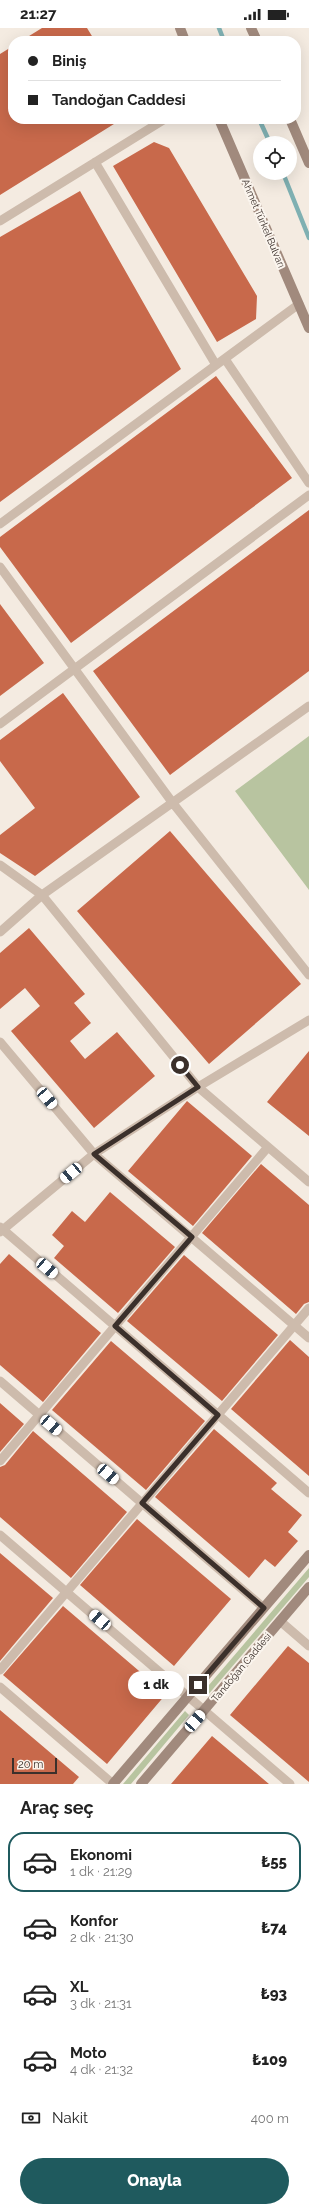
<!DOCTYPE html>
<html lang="tr">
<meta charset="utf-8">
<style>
body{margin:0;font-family:Raleway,sans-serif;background:#f2f2f2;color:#222;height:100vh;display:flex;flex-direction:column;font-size:15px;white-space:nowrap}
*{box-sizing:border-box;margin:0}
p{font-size:13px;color:#767676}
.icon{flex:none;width:22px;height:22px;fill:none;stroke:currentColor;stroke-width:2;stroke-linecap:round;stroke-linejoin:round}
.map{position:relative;height:1756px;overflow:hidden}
.panel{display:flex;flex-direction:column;background:#fff;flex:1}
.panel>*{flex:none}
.guide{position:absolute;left:8px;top:8px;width:293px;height:88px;border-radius:16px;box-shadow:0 4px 16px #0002;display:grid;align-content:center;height:88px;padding:0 20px;background:#fff}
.fabs{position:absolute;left:253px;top:108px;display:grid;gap:8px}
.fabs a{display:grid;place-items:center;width:44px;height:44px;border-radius:50%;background:#fff;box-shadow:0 4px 16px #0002;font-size:20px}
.scale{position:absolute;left:12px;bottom:10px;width:45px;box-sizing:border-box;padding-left:4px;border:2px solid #3b302b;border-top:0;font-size:11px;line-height:14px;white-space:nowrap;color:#3b302b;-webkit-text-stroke:3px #fbf5ee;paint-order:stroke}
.end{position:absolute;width:18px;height:18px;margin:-9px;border:5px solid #3b302b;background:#fff;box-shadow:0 0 0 2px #fff}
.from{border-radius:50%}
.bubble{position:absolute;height:28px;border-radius:14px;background:#fff;box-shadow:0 4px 16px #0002;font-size:13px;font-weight:800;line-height:28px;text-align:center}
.car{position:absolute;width:12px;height:24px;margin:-12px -6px;border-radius:5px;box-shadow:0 0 3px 1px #0007;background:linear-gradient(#fff 24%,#345 0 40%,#fff 0 76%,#345 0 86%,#fff 0)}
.guide b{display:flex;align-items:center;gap:14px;height:38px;font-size:15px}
.guide b+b{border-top:1px solid #e0e0e0}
.guide i{width:10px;height:10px;background:#222}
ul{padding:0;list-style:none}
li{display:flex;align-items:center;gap:12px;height:60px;margin:0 8px 6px;padding:0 12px;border:2px solid transparent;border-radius:16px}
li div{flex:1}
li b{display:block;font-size:15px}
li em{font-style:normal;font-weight:800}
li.current{border-color:#1f5a5e}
li>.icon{width:36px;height:36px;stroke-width:1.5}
h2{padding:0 20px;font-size:18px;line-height:48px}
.pay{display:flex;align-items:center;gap:10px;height:44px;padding:0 20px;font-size:15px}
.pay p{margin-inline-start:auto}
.action{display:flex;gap:8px;margin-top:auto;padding:8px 20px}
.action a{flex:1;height:46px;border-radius:24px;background:#1f5a5e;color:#fff;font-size:16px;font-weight:800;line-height:46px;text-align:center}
.status{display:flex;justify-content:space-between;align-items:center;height:28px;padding:0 20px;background:#fff;direction:ltr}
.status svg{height:11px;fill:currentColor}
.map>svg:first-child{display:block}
</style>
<div class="status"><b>21:27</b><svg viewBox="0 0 49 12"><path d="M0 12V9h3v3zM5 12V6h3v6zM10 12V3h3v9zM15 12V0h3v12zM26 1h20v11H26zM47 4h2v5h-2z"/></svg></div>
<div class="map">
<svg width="309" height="1756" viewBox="0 0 309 1756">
<rect width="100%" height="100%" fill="#f4ebe1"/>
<path fill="#b8c4a0" d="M309 708V862L235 763Z
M309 1540V1549L207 1668 203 1664Z
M185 1683 189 1687 131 1756H123Z"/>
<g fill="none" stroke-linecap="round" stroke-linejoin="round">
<path stroke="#7fb0b2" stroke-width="4.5" d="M219 0 224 13
M259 91 270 115
M283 145 309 210"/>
</g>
<path fill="#c8694b" d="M42 0H87L95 13H21Z
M13 18V91H122L0 167V26Z
M154 114 169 120 257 268 256 291 217 314 113 138Z
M80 163 181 341 0 474V209Z
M216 348 292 450 71 615 0 519V509Z
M309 482V643L170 747 93 643Z
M0 576 44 635 0 668Z
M63 665 140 769 35 848 0 825V807L35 780 0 733V712Z
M170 803 301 956 209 1036 77 883Z
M29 900 85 966 74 975 91 995 70 1013 85 1031 117 1004 155 1048 94 1100 11 1003 40 978 25 960 0 981V925Z
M309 1023V1108L267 1074Z
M187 1073 252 1128 193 1198 128 1143Z
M261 1136 309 1177V1274L304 1276 296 1286 202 1205Z
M110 1164 175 1219 118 1285 54 1230 64 1218 52 1207 72 1183 85 1194Z
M9 1226 101 1305 43 1374 0 1337V1236Z
M184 1227 278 1307 222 1373 127 1293Z
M290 1312 309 1329V1448L231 1381Z
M111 1313 205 1393 146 1462 52 1382Z
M0 1375 24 1396 0 1424Z
M214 1401 277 1455 271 1461 302 1487 288 1504 298 1513 275 1539 265 1531 249 1550 155 1469Z
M33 1403 127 1484 71 1550 0 1489V1439L5 1437Z
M137 1491 231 1571 174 1638 80 1557Z
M0 1525 53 1570 0 1633Z
M63 1578 166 1666 107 1736 3 1647Z
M288 1618 309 1635V1754L230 1687Z
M0 1682 79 1749 73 1756H0Z
M212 1708 269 1756H171Z"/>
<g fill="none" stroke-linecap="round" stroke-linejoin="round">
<path stroke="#cdbbac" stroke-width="9" d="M95 134 216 337
M0 193 165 91
M225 331 309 455
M0 496 299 276
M0 539 172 774 309 947
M0 696 309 467
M0 837 42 867 198 1059 309 1154
M0 904 42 867 309 678
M0 1014 94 1126 309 1310
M0 1199 309 1465
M0 1204 94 1126 198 1059 309 992
M0 1353 264 1580
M0 1433 268 1119
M0 1507 290 1756
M280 1593 309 1618
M0 1642 309 1280
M0 1659 113 1756"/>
<path stroke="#a18a7d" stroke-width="10" d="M180 0 185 13
M251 0 257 13
M219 91 309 300
M290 91 309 135
M113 1756 309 1527
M141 1756 309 1559"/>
</g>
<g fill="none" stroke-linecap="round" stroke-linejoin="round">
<path stroke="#3b302b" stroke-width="5" d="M180 1037 198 1059 94 1126 192 1209 115 1298 218 1387 142 1475 264 1580 198 1657"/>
</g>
<g text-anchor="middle" stroke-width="4" stroke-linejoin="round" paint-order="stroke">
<g font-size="10" fill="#3b302b" stroke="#fbf5ee">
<text transform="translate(264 195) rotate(67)" y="4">Ahmet Türkel Bulvarı</text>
<text transform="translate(241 1639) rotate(-50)" y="4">Tandoğan Caddesi</text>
</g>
</g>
</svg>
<div class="fabs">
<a><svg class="icon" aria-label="locate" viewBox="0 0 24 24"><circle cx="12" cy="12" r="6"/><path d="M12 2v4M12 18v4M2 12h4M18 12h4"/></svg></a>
</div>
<div class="scale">20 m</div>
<i class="end from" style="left:180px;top:1037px"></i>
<i class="end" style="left:198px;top:1657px"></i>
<div class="bubble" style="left:128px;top:1643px;width:56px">1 dk</div>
<i class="car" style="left:47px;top:1070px;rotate:140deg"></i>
<i class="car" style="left:71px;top:1145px;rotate:230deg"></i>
<i class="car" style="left:47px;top:1240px;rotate:131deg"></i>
<i class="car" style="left:51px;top:1397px;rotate:131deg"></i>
<i class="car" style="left:108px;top:1446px;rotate:131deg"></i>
<i class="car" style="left:100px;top:1592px;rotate:311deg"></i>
<i class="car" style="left:195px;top:1693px;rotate:41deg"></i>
<div class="guide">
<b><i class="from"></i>Biniş</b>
<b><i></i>Tandoğan Caddesi</b>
</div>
</div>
<section class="panel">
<h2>Araç seç</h2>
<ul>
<li class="current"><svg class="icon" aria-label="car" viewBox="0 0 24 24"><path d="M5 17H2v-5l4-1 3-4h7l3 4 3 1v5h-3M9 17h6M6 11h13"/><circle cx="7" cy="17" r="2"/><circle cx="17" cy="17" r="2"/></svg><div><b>Ekonomi</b><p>1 dk · 21:29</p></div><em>₺55</em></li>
<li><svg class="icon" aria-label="car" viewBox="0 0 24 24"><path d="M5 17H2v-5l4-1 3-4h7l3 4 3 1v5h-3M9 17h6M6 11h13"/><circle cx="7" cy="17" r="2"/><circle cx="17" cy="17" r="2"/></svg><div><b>Konfor</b><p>2 dk · 21:30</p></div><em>₺74</em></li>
<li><svg class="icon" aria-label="car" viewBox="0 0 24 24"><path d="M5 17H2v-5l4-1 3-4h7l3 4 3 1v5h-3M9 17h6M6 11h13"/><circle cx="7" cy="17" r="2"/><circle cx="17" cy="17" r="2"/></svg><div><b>XL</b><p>3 dk · 21:31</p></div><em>₺93</em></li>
<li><svg class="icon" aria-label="car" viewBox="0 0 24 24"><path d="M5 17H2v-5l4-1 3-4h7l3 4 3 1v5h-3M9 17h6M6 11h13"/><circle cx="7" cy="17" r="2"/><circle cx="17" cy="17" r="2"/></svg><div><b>Moto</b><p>4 dk · 21:32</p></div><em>₺109</em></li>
</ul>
<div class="pay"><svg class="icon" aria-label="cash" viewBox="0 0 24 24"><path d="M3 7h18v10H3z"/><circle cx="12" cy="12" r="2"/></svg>Nakit<p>400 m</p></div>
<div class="action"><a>Onayla</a></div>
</section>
